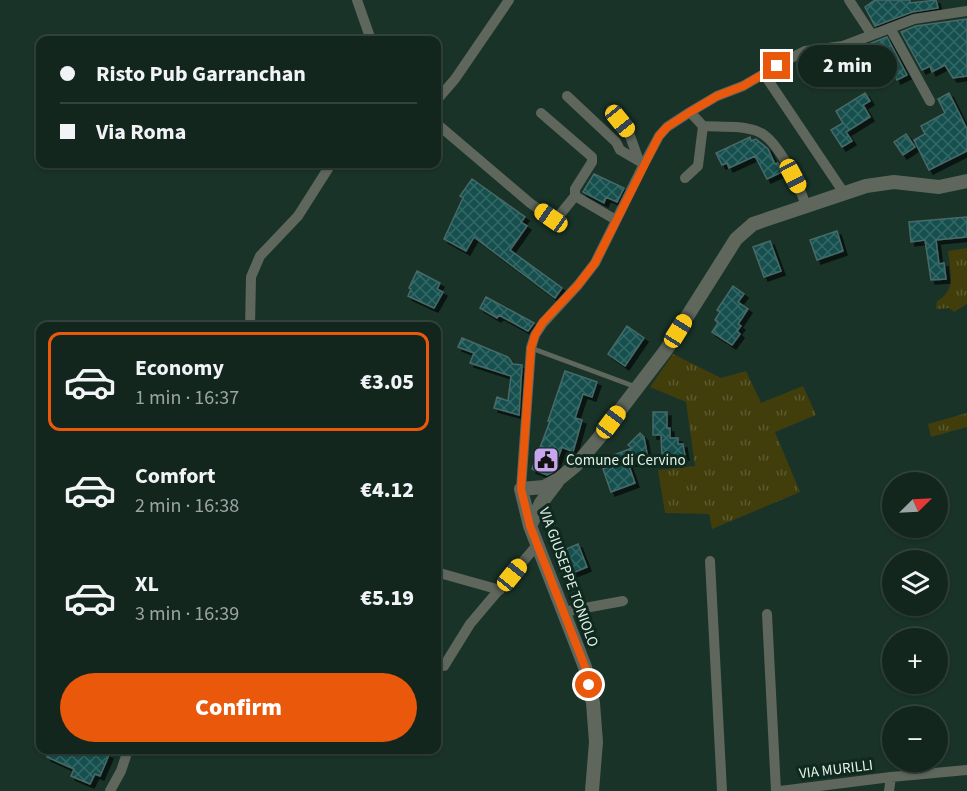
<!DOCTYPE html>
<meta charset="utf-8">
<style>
body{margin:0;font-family:"Source Sans 3",sans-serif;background:#1c2e27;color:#f1f3f6;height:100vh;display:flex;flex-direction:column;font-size:22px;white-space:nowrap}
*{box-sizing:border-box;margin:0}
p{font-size:20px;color:#9da5a4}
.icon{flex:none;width:33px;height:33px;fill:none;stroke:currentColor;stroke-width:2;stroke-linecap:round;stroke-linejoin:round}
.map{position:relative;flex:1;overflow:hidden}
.sheet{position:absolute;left:36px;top:322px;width:405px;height:432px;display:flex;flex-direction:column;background:#13261e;border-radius:12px;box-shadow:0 2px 4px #0004,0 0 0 2px #32433c}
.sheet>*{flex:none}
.banner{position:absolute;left:36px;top:36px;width:405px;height:132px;border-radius:12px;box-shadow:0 2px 4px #0004,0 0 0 2px #32433c;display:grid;align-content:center;height:132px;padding:0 24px;background:#13261e}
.needle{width:39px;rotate:66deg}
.controls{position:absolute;left:882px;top:472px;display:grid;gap:12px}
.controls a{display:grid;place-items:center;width:66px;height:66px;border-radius:50%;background:#13261e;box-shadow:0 2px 4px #0004,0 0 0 2px #32433c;font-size:30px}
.end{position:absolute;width:27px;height:27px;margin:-14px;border:8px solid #ea580c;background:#fff;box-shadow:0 0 0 3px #fff}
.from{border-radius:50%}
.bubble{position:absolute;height:42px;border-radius:21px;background:#13261e;box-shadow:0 2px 4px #0004,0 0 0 2px #32433c;font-size:20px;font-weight:800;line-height:42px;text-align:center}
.car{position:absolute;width:18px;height:36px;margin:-18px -9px;border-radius:8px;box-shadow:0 0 4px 2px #0007;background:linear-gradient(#f5c518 24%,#345 0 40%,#f5c518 0 76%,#345 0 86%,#f5c518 0)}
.banner b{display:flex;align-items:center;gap:21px;height:57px;font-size:22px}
.banner b+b{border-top:2px solid #32433c}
.banner i{width:15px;height:15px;background:#f1f3f6}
ul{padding:10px 0 0;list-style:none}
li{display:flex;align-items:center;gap:18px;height:99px;margin:0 12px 9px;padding:0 12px;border:3px solid transparent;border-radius:12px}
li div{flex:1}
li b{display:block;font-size:22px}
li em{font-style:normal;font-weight:800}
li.selected{border-color:#ea580c}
li>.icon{width:54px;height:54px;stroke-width:1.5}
.action{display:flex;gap:12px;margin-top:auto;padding:12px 24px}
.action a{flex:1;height:69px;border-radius:36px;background:#ea580c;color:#fff;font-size:24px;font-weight:800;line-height:69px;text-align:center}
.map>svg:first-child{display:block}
</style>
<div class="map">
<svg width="967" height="791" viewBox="0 0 967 791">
<defs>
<pattern id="grass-tufts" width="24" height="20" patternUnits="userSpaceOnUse" patternTransform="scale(1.5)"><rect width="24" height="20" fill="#413e0c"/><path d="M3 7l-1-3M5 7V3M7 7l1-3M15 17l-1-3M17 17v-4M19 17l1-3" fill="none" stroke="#5c5a30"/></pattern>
<pattern id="building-cross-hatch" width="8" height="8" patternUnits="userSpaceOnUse" patternTransform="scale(1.5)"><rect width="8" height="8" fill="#124f4d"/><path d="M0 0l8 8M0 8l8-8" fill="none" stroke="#346967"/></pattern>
<filter id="shadow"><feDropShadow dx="4" dy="4" stdDeviation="0" flood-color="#0009"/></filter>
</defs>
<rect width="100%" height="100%" fill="#193328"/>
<path fill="url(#grass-tufts)" d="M967 248V304L954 312 949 308 936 309 937 301C957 291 950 269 948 251Z
M673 354 721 378 746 371 761 403 803 386 816 415 775 432 800 492 712 529 709 514 665 513 658 470 695 466 686 402 650 387Z
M967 413V427L931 437 928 424Z"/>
<path fill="url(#building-cross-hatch)" stroke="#486a68" stroke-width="1.5" filter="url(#shadow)" d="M875 0H910V3L936 0 938 8 912 12 875 26 865 7Z
M967 19V76L953 78 945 65 932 72 930 66 922 70 901 32 916 26Z
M887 37 907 75 897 80 891 68 896 66 887 48 851 65 855 76 845 80 832 55 846 53Z
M865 93 870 101 863 105 870 117 846 132 852 141 842 147 831 130 843 123 836 111Z
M949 93 967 129V151L929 170 914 140 925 134 921 126 945 113 938 99Z
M906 134 915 147 903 155 894 142Z
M750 137 751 141 756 139 768 149 775 164 778 163 782 172 767 179 755 156 729 168 727 163 722 165 716 153Z
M594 174 624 188 617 202 606 197 604 203 583 192Z
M472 179 525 217 521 222 527 226 510 250 562 288 555 298 474 237 466 251 444 239 463 198 460 196Z
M967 217V237L936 240 939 264 944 263 946 279 931 280 925 240 911 242 909 222Z
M837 231 843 251 817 260 810 240Z
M770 241 781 271 764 277 753 247Z
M417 271 440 283 437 289 443 292 434 308 408 296 411 289 409 288Z
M733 286 744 294 738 302 748 309 738 324 741 326 737 331 740 334 732 345 712 332 718 323 715 320 720 312 717 310Z
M486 297 534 323 528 331 499 315 497 318 480 308Z
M627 326 644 338 625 366 608 354Z
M462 338 508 357 513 364 522 365 519 415 494 408 497 397 508 401 511 376 470 363 474 353 458 347Z
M565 371 597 382 592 397 583 394 575 418 582 420 573 452 562 447 553 472 547 475 532 469 550 421H548Z
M653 412H667V428H670V438H678V444H683L685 456H662L661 435H653Z
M640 433 644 437 648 459 628 463 635 483 611 492 603 469 615 464 616 462 614 455 632 448 628 445Z
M578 544 587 567 570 574 567 566 564 568 557 553Z
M48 750H70L80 755 82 750H98L109 755 100 776 95 774 90 784 71 776 74 769 47 757Z"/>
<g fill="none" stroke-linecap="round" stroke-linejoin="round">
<path stroke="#5f665c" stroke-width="5" d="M531 348 636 387"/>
<path stroke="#5f665c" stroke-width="10" d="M357 0 371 40
M849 0 872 35
M890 28 930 101
M764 74 844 193
M567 96 616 142 620 150 644 164
M436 101 455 79 509 0
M611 110 629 133 639 161
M690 112 703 126C720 127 743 125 759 132 778 140 800 187 806 206
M541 113 592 157V162L575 189V196
M436 123 530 203 551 218 558 217 575 196 616 220
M685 178 698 166 703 126
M250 327 251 277 260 256 298 216 331 164
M521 489 531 348 535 335 543 323 578 285 595 263 644 164 659 136 667 127 690 112 717 96 743 86 789 59 805 51 843 46 914 19 967 11
M710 561 722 791
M436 572 500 590
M563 612 623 601
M767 614 776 791
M444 666 470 624 537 545
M110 791 121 771 128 750
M780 791 891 777 967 770
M889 791 891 777"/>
<path stroke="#5f665c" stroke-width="14" d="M530 526 541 503 557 482
M592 791 596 742 593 703 585 667 530 526 521 489 544 487 559 479 576 465 598 439 666 350 736 239 753 224 866 186 894 182 939 187 967 181"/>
</g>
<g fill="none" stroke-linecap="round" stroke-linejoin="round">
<path stroke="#ea580c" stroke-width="8" d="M589 685 585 667 530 526 521 489 531 348 535 335 543 322 578 285 595 263 659 136 667 127 690 112 717 96 743 86 777 66"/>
</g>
<defs>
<g id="civic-square" transform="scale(1.35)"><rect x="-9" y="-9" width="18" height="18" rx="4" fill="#c8a6ef" stroke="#0f291e"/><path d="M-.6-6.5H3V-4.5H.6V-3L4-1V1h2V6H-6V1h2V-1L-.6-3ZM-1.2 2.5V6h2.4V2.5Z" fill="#111"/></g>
</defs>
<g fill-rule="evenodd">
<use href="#civic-square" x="546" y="460"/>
</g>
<g text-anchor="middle" stroke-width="6" stroke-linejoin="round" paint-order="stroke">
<g font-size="15" fill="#e3f2ea" stroke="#0f291e" text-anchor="start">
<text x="566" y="465">Comune di Cervino</text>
</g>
<g font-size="15" fill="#e3f2ea" stroke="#0f291e">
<text transform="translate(569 577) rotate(70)" y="5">VIA GIUSEPPE TONIOLO</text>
<text transform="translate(836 769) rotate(-7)" y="5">VIA MURILLI</text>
</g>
</g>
</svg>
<div class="controls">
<a><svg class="needle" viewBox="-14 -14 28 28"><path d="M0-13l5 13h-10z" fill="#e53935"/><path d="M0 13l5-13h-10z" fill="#9da5a4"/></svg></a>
<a><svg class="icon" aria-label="layers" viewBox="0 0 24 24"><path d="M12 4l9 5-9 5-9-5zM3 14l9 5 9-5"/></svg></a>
<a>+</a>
<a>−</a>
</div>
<i class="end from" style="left:589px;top:685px"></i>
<i class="end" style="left:777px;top:66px"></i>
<div class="bubble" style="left:798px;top:45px;width:99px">2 min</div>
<i class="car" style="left:620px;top:121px;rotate:141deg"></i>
<i class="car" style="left:793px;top:176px;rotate:152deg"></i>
<i class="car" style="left:551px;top:218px;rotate:305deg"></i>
<i class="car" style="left:678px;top:331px;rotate:32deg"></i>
<i class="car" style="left:611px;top:422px;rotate:37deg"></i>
<i class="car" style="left:512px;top:575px;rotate:39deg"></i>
<div class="banner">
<b><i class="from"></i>Risto Pub Garranchan</b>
<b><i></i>Via Roma</b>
</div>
<section class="sheet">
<ul>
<li class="selected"><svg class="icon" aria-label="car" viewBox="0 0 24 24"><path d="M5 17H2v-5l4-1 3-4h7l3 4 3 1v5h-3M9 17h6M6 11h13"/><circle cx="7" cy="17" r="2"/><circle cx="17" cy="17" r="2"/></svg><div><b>Economy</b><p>1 min · 16:37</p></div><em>€3.05</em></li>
<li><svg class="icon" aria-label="car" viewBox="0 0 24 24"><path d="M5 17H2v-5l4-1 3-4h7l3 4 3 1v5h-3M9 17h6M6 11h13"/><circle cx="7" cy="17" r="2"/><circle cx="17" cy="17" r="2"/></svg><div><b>Comfort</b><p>2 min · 16:38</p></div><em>€4.12</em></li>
<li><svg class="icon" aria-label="car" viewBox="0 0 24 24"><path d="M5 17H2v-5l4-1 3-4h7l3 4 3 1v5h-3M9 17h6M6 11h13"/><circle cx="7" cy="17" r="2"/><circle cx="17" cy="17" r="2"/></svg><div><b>XL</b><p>3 min · 16:39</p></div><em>€5.19</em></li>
</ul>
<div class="action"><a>Confirm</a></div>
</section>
</div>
